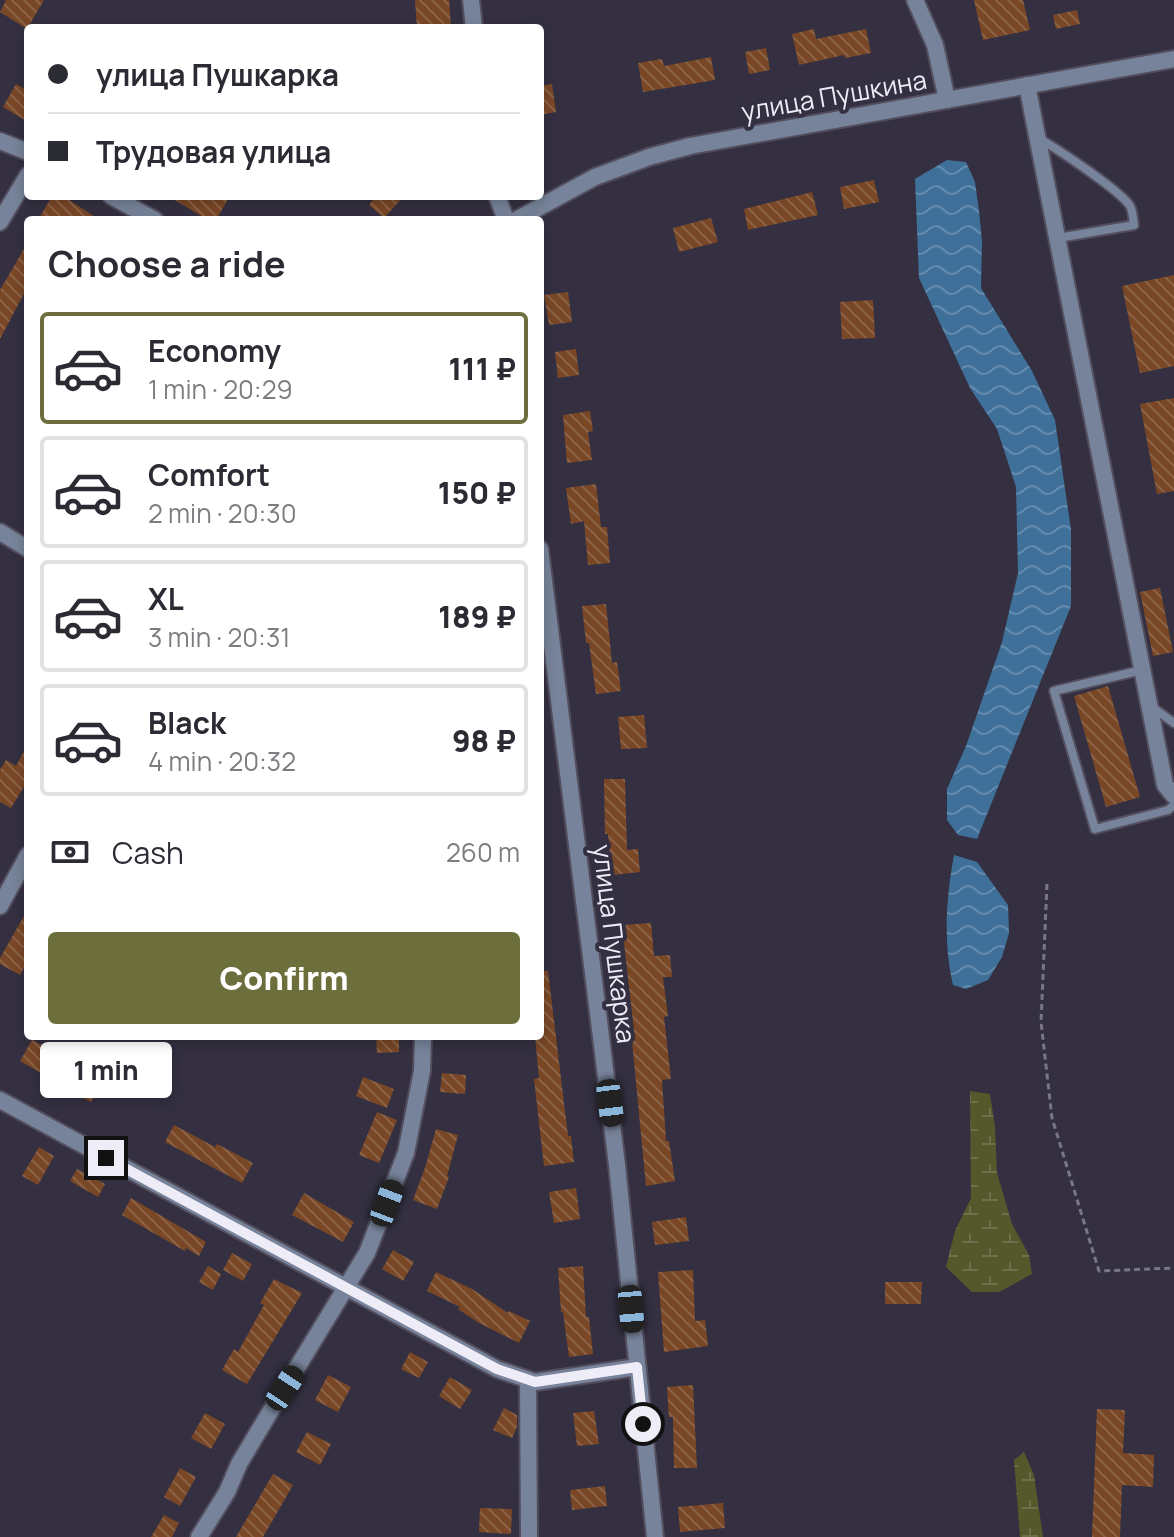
<!DOCTYPE html>
<meta charset="utf-8">
<style>
body{margin:0;font-family:Manrope,sans-serif;background:#f2f2f3;color:#2b2b33;height:100vh;display:flex;flex-direction:column;font-size:30px;white-space:nowrap}
*{box-sizing:border-box;margin:0}
p{font-size:26px;color:#7c7c81}
.icon{flex:none;width:44px;height:44px;fill:none;stroke:currentColor;stroke-width:2;stroke-linecap:round;stroke-linejoin:round}
.map{position:relative;flex:1;overflow:hidden}
.drawer{position:absolute;left:24px;top:216px;width:520px;height:824px;display:flex;flex-direction:column;background:#fff;border-radius:8px;box-shadow:0 4px 12px #0003}
.drawer>*{flex:none}
.top-card{position:absolute;left:24px;top:24px;width:520px;height:176px;border-radius:8px;box-shadow:0 4px 12px #0003;display:grid;align-content:center;height:176px;padding:0 24px;background:#fff}
.end{position:absolute;width:36px;height:36px;margin:-18px;border:10px solid #eeecf7;background:#111;box-shadow:0 0 0 4px #111}
.from{border-radius:50%}
.bubble{position:absolute;height:56px;border-radius:8px;background:#fff;box-shadow:0 4px 12px #0003;font-size:26px;font-weight:800;line-height:56px;text-align:center}
.car{position:absolute;width:24px;height:48px;margin:-24px -12px;border-radius:10px;box-shadow:0 0 6px 2px #0007;background:linear-gradient(#222 24%,#8ab4d8 0 40%,#222 0 76%,#8ab4d8 0 86%,#222 0)}
.top-card b{display:flex;align-items:center;gap:28px;height:76px;font-size:30px}
.top-card b+b{border-top:2px solid #e1e1e2}
.top-card i{width:20px;height:20px;background:#2b2b33}
ul{padding:0;list-style:none}
li{display:flex;align-items:center;gap:24px;height:112px;margin:0 16px 12px;padding:0 8px;border:4px solid #e1e1e2;border-radius:8px}
li div{flex:1}
li b{display:block;font-size:30px}
li em{font-style:normal;font-weight:800}
li.current{border-color:#6c6e3b}
li>.icon{width:72px;height:72px;stroke-width:1.5}
h2{padding:0 24px;font-size:36px;line-height:96px}
.pay{display:flex;align-items:center;gap:20px;height:88px;padding:0 24px;font-size:30px}
.pay p{margin-inline-start:auto}
.cta{display:flex;gap:16px;margin-top:auto;padding:16px 24px}
.cta a{flex:1;height:92px;border-radius:8px;background:#6c6e3b;color:#fff;font-size:32px;font-weight:800;line-height:92px;text-align:center}
.map>svg:first-child{display:block}
</style>
<div class="map">
<svg width="1174" height="1537" viewBox="0 0 1174 1537">
<defs>
<pattern id="wetland-marsh" width="20" height="14" patternUnits="userSpaceOnUse" patternTransform="scale(2)"><rect width="20" height="14" fill="#54582a"/><path d="M1 5h8M5 5V1M11 12h8M15 12V8" fill="none" stroke="#6d704a"/></pattern>
<pattern id="water-waves" width="16" height="10" patternUnits="userSpaceOnUse" patternTransform="scale(2)"><rect width="16" height="10" fill="#3f7099"/><path d="M0 5q4-4 8 0t8 0" fill="none" stroke="#648bad"/></pattern>
<pattern id="building-back-hatch" width="6" height="6" patternUnits="userSpaceOnUse" patternTransform="scale(2)"><rect width="6" height="6" fill="#794726"/><path d="M-1 5l2 2M0 0l6 6M5-1l2 2" fill="none" stroke="#8c6246"/></pattern>
</defs>
<rect width="100%" height="100%" fill="#343041"/>
<path fill="url(#wetland-marsh)" d="M970 1091 990 1094 995 1127 997 1173 1012 1224 1029 1255 1032 1274 999 1292H972L946 1267 955 1231 971 1198Z
M1024 1452 1034 1475 1043 1537H1020L1014 1460Z"/>
<path fill="url(#water-waves)" d="M947 160 966 162 975 182 979 211 982 241 981 288 1032 371 1055 420 1071 530V606L977 839 958 835 947 820V789L966 746 1002 642 1018 573 1016 487 997 429 970 388 919 278 915 179Z
M954 855 977 862 1008 905 1009 933 1002 957 988 980 966 989 953 985C943 943 946 898 954 855Z"/>
<path fill="url(#building-back-hatch)" d="M6 0H44L27 29 0 12Z
M415 0H449L451 26 417 28Z
M974 0H1023L1030 30 983 40Z
M1077 10 1080 24 1056 29 1053 15Z
M814 29 816 39 866 29 871 53 845 58 844 55 799 65 792 34Z
M766 48 770 70 749 74 745 52Z
M711 57 715 80 643 92 638 63 662 59 664 66Z
M16 84 28 91V122L3 107Z
M552 84 556 112 540 115V86Z
M874 180 879 202 844 209 840 187Z
M812 192 818 215 748 230 744 209Z
M52 196H63L100 220H38Z
M168 196H230L216 220H208Z
M376 196H404L384 218 369 205Z
M711 218 718 242 679 252 673 228Z
M28 242V286L0 339V290Z
M1174 275V366L1140 373 1122 286Z
M568 292 572 322 549 325 544 295Z
M873 300 875 338 842 339 840 302Z
M576 349 579 375 558 378 555 352Z
M1174 398V491L1157 494 1140 404Z
M590 411 593 431 588 432 592 460 567 463 563 415Z
M596 484 601 527H607L610 563 588 565 584 521 571 524 566 488Z
M1160 588 1173 652 1153 656 1140 592Z
M606 604 612 663 617 662 621 691 596 694 589 643H586L582 606Z
M1108 686 1140 797 1106 807 1074 696Z
M644 715 647 748 621 749 618 717Z
M28 744V780L11 808 0 802V770L6 760 16 766Z
M604 779H625L627 850 638 849 640 872 612 875 608 834H605Z
M28 909V940L23 949 28 952V961L20 975 0 964V958Z
M651 923 654 956 670 955 672 977H663L668 1016 664 1017 671 1079 662 1080 666 1141H669L675 1181 646 1186 632 1041 635 1040 622 925Z
M540 971H548L568 1136H571L574 1162 544 1166 534 1079 539 1078 535 1036H540Z
M376 1036H399V1052L377 1053Z
M32 1040 53 1051 41 1073 20 1061Z
M74 1070 101 1084 91 1102 65 1088Z
M442 1073 466 1075 465 1094 440 1092Z
M363 1077 394 1089 387 1108 356 1096Z
M377 1112 397 1120 379 1163 359 1155Z
M174 1125 215 1147 217 1144 253 1163 242 1183 165 1142Z
M436 1129 458 1135 447 1176 449 1177 437 1209 413 1200 425 1168Z
M39 1147 54 1156 38 1185 22 1176Z
M77 1169 105 1184 98 1197 70 1181Z
M576 1188 580 1219 554 1223 549 1192Z
M304 1193 354 1222 343 1242 292 1215Z
M131 1198 206 1242 199 1256 186 1248 185 1251 122 1215Z
M686 1217 689 1241 655 1245 652 1222Z
M393 1250 414 1262 403 1281 382 1269Z
M232 1253 252 1264 243 1281 223 1270Z
M208 1266 221 1274 213 1290 199 1282Z
M583 1266 586 1317H589L593 1354 569 1357 563 1312H561L558 1268Z
M693 1270 695 1321 705 1320 708 1346 664 1352 658 1272Z
M436 1272 472 1289 508 1313 509 1311 530 1321 519 1343 479 1323 458 1309 460 1307 427 1291Z
M274 1279 302 1293 247 1384 222 1370 234 1349 238 1352 264 1305 260 1303Z
M885 1282H922L921 1304H885Z
M410 1352 428 1362 419 1378 401 1369Z
M328 1375 351 1387 338 1412 315 1400Z
M450 1377 472 1390 460 1409 439 1396Z
M693 1385 697 1468H674L673 1417H669L667 1387Z
M504 1408 517 1415V1427L512 1438 493 1430Z
M1097 1409 1125 1410 1123 1453 1154 1455 1153 1487 1122 1485 1120 1537H1092Z
M594 1411 599 1444 577 1446 573 1413Z
M205 1413 225 1424 211 1449 191 1438Z
M307 1432 331 1444 320 1465 296 1452Z
M180 1468 196 1477 180 1506 164 1497Z
M273 1474 293 1485 263 1537H236Z
M605 1486 607 1506 572 1510 570 1490Z
M723 1503 725 1528 680 1532 678 1507Z
M480 1508 512 1509 511 1534 479 1532Z
M164 1515 179 1523 172 1537H151Z"/>
<g fill="none" stroke-linecap="round" stroke-linejoin="round">
<g stroke="#524e5e" stroke-width="12">
<path id="service" d="M1038 138C1056 148 1121 191 1130 206 1133 211 1133 219 1134 225L1058 238
M1142 670 1054 691 1095 829 1168 810 1174 805
M1152 707 1174 723"/>
</g>
<g stroke="#524e5e" stroke-width="20">
<path id="minor" d="M471 0 474 28
M915 0 935 45 947 100
M1027 85 1165 785 1174 796
M497 196 506 220
M0 222 28 175
M0 532 28 549
M540 549 617 1165 655 1537
M0 906 28 855
M0 1100 497 1369 535 1382 637 1367
M528 1380 529 1537
M199 1537 227 1492 239 1464 270 1412 367 1253 406 1153 422 1071 423 1036"/>
</g>
<g stroke="#524e5e" stroke-width="20">
<path id="tertiary" d="M0 141 28 152
M111 196 155 220
M516 220 595 177 649 157 690 146 1174 59"/>
</g>
<path stroke="#7a7685" stroke-width="3" stroke-dasharray="6 4" stroke-linecap="butt" d="M1047 884 1041 1022 1052 1118 1099 1271 1174 1268"/>
<use href="#service" stroke="#77839a" stroke-width="8"/>
<use href="#minor" stroke="#77839a" stroke-width="16"/>
<use href="#tertiary" stroke="#77839a" stroke-width="16"/>
</g>
<g fill="none" stroke-linecap="round" stroke-linejoin="round">
<path stroke="#eeecf7" stroke-width="10" d="M106 1158 497 1369 535 1382 637 1367 643 1424"/>
</g>
<g text-anchor="middle" stroke-width="8" stroke-linejoin="round" paint-order="stroke">
<g font-size="26" fill="#eeecf7" stroke="#343041">
<text transform="translate(834 96) rotate(-10)" y="9">улица Пушкина</text>
<text transform="translate(614 944) rotate(83)" y="9">улица Пушкарка</text>
</g>
</g>
</svg>
<i class="end from" style="left:643px;top:1424px"></i>
<i class="end" style="left:106px;top:1158px"></i>
<div class="bubble" style="left:40px;top:1042px;width:132px">1 min</div>
<i class="car" style="left:610px;top:1103px;rotate:173deg"></i>
<i class="car" style="left:387px;top:1203px;rotate:21deg"></i>
<i class="car" style="left:631px;top:1309px;rotate:175deg"></i>
<i class="car" style="left:285px;top:1388px;rotate:33deg"></i>
<div class="top-card">
<b><i class="from"></i>улица Пушкарка</b>
<b><i></i>Трудовая улица</b>
</div>
<section class="drawer">
<h2>Choose a ride</h2>
<ul>
<li class="current"><svg class="icon" aria-label="car" viewBox="0 0 24 24"><path d="M5 17H2v-5l4-1 3-4h7l3 4 3 1v5h-3M9 17h6M6 11h13"/><circle cx="7" cy="17" r="2"/><circle cx="17" cy="17" r="2"/></svg><div><b>Economy</b><p>1 min · 20:29</p></div><em>111 ₽</em></li>
<li><svg class="icon" aria-label="car" viewBox="0 0 24 24"><path d="M5 17H2v-5l4-1 3-4h7l3 4 3 1v5h-3M9 17h6M6 11h13"/><circle cx="7" cy="17" r="2"/><circle cx="17" cy="17" r="2"/></svg><div><b>Comfort</b><p>2 min · 20:30</p></div><em>150 ₽</em></li>
<li><svg class="icon" aria-label="car" viewBox="0 0 24 24"><path d="M5 17H2v-5l4-1 3-4h7l3 4 3 1v5h-3M9 17h6M6 11h13"/><circle cx="7" cy="17" r="2"/><circle cx="17" cy="17" r="2"/></svg><div><b>XL</b><p>3 min · 20:31</p></div><em>189 ₽</em></li>
<li><svg class="icon" aria-label="car" viewBox="0 0 24 24"><path d="M5 17H2v-5l4-1 3-4h7l3 4 3 1v5h-3M9 17h6M6 11h13"/><circle cx="7" cy="17" r="2"/><circle cx="17" cy="17" r="2"/></svg><div><b>Black</b><p>4 min · 20:32</p></div><em>98 ₽</em></li>
</ul>
<div class="pay"><svg class="icon" aria-label="cash" viewBox="0 0 24 24"><path d="M3 7h18v10H3z"/><circle cx="12" cy="12" r="2"/></svg>Cash<p>260 m</p></div>
<div class="cta"><a>Confirm</a></div>
</section>
</div>
